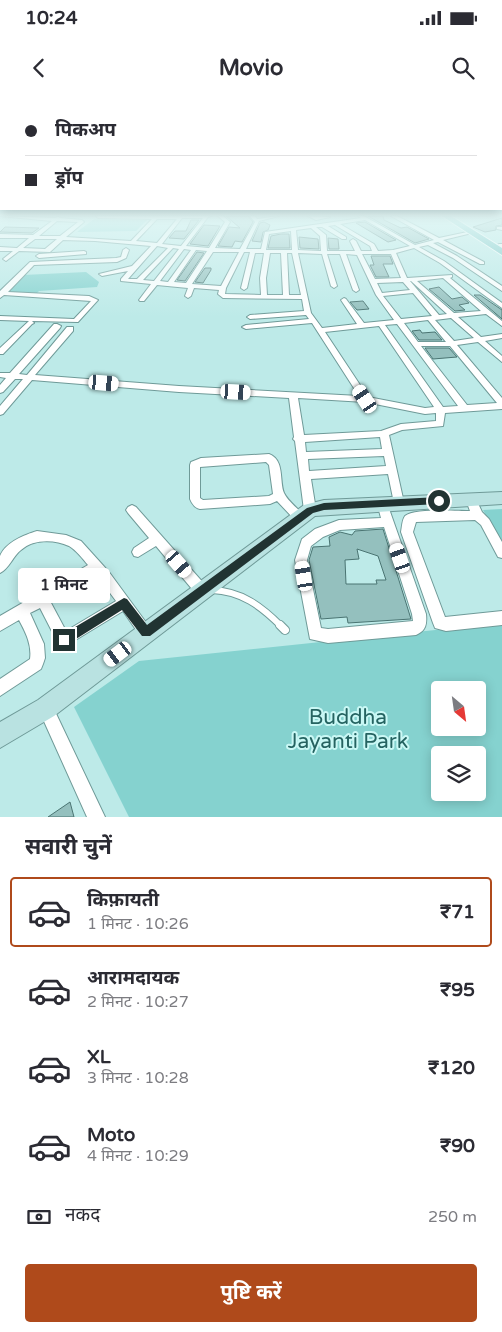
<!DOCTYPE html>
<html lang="hi">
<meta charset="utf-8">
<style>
body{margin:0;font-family:"Varela Round","Noto Sans Devanagari",sans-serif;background:#f7f7f7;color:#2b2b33;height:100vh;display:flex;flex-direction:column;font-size:19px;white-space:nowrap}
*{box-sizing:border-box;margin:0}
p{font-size:16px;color:#7c7c81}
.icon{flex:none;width:28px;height:28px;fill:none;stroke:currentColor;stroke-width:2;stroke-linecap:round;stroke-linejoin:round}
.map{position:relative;height:717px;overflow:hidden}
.details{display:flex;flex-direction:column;background:#fff;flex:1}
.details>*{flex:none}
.banner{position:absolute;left:0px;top:0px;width:502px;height:110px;box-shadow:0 2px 12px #0003;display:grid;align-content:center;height:110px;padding:0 25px;background:#fff}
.needle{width:32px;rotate:151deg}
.fabs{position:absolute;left:431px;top:581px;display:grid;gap:10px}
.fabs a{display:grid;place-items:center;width:55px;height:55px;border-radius:5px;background:#fff;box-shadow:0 2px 12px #0003;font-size:25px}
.end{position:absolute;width:22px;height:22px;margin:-11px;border:6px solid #213332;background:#fff;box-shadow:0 0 0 2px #fff}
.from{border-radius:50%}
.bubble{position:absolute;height:35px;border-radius:5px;background:#fff;box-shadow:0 2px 12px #0003;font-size:16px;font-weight:700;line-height:35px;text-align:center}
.car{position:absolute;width:15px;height:30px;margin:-15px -8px;border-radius:6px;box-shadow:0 0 4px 1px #0007;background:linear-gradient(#fff 24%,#345 0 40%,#fff 0 76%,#345 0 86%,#fff 0)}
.banner b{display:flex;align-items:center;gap:18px;height:48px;font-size:19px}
.banner b+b{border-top:1px solid #e1e1e2}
.banner i{width:12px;height:12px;background:#2b2b33}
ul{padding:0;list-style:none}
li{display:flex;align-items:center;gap:15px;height:70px;margin:0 10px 8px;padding:0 15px;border:2px solid transparent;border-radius:5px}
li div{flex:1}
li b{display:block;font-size:19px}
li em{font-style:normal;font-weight:700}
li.current{border-color:#af4a1b}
li>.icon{width:45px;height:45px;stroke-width:1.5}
h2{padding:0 25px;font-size:22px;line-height:60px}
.pay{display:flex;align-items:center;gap:12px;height:55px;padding:0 25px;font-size:19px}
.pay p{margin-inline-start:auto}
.action{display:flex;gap:10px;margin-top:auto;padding:10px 25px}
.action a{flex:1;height:58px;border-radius:5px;background:#af4a1b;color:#fff;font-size:20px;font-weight:700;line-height:58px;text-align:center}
.status{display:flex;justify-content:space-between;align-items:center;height:35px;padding:0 25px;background:#fff;direction:ltr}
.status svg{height:14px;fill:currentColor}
header{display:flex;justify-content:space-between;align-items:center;height:65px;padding:0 25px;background:#fff;font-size:22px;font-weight:700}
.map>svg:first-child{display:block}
</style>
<div class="status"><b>10:24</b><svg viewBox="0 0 49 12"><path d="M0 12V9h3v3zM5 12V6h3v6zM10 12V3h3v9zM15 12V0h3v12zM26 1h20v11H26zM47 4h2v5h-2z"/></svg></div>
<header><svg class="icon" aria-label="back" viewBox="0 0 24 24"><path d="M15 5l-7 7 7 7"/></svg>Movio<svg class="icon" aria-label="search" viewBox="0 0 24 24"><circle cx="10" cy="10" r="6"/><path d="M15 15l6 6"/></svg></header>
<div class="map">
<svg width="502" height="717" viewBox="0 0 502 717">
<rect width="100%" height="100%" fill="#bdeae8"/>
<path fill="#85d2cf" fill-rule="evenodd" d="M94 119 147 120 136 131 77 132Z
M86 172 99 182 97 187 39 191 37 193 9 192 23 175Z
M502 409V445L483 410Z
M502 523V717H129L74 607 139 561ZM440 590H478V628H440ZM440 655H478V692H440Z"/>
<path fill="#94c0be" stroke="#4a7472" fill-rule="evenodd" d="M226 116H248L253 122 242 142 235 141 232 147 218 146 229 127 240 128Z
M368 116H383L384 120 401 128 407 127 429 139 415 143Z
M502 118V125L496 126V130L485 132 473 127Z
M191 120H199L184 139 169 138 175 131H186Z
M264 122 270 125 268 130 263 132 261 142 252 141 260 123Z
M365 122 396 140 388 142 356 123Z
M204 125 220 126 208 146 190 144Z
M5 127 39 128 32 133 0 132Z
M281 134H289L290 148H268L271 136Z
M299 137 318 139 319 149 300 148Z
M328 138 338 139 339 149H329Z
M197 152 204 153 185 181 177 180Z
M371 156H390L393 164H383L389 177H376L370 165H374Z
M205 168H211V170L203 183 195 182Z
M439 187 452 199 462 197 469 203 459 205 465 210 455 211 429 189Z
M474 195H480L502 210V219Z
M363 201 369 209 357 210 350 202Z
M420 230 422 233 435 232 442 240H419L412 231Z
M425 248H449L457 257 433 259Z
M383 429 411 519 348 523 347 517 321 519 309 460 313 447 330 446 329 437 340 432 352 435 355 431ZM357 449 378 456 386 480H376L377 484H346L345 460 359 459Z
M70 702 74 717H48Z"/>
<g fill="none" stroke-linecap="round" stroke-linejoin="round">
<g stroke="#6f9a98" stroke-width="8">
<path id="lane-far1" d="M212 490C241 491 261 506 281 526"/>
</g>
<g stroke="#6f9a98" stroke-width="10">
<path id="lane" d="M280 525 285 530"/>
</g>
<g stroke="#6f9a98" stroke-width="2">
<path id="street" d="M0 116 55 118 58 117 60 118 82 120 84 122 66 137 131 141 152 119 98 118 96 116H211L208 117 186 146 209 148 225 122 218 116H223L230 122 215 148 240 149 255 122 250 116H255L257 119 279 116 259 121 246 149H261L265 132 361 118 358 116H364L415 145 434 140 391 116H397L439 138 472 131V133L443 140 484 162V164H480L438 142 433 143 457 156 502 186V191L453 158 428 145 419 147 444 161 502 203V208L440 163 414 148 396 153 407 178 452 175V177L450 178 502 221V226L486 214 458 217 481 237 502 234V238L485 241 502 256V262L478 242 457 245 502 298V309L445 313 443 326 402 330 389 335 404 403 403 406 399 407 395 406 394 403 388 374 311 379 316 410 314 413 310 415 306 413 304 410 295 341 293 339 294 337 289 298 179 292 32 280 3 314 0 315V306L23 279H15L3 292 0 293V285L6 278 0 277V273H10L54 224H57L61 226 60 228 19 274 27 275 67 227H73V231L35 275 179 286 359 296 312 223 246 229 242 227 246 225 309 219 306 215 250 219 247 217 250 215 304 211 302 199 223 198 218 194 219 190 194 188 191 196 188 198 185 196 188 188 157 185 144 201H140L139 200 151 184 121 181V179L128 171 102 176 99 174 132 166 151 146 95 141 63 140 50 152 19 151 6 161 3 159 13 151H0V147L17 148 29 138H0V134L33 135 52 121ZM182 118H203L181 146 162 144ZM157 119H177L157 143 136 141ZM365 120 410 146 393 150 378 151 374 144 340 124ZM57 121 78 122 60 136H39ZM335 125 370 146 372 151H361L356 141 353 139 350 141 355 151H327L326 135 316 127H322L342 139H346V137L328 126ZM311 128 320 136 321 151 298 150 296 130ZM291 131 292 150H266L269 134ZM35 139H57L45 149 23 148ZM157 146 168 148 137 179H128ZM173 148 179 149 154 181 143 180ZM184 149 191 150 168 182 160 181ZM196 150 207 151 186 183 174 182ZM213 152H239L221 186 192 184ZM244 152H250L241 188 244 190 247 188 255 153H264L260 178 261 195 225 194 226 188ZM270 153H281L283 195H267L266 178ZM287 153H292L301 195H289ZM298 153 322 154 331 186 334 188 337 186 327 154H340L353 190 356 192 359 190 346 154 357 155 376 195 394 220 364 223 346 199 344 198 341 200 357 224 322 228 311 213ZM362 154H391L401 178 375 179ZM443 178 481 211 454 213 417 181ZM410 181H411L447 214 439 215ZM403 182 410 190 382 193 377 183ZM413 193 432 216 401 219 383 196ZM451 218 474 238 454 241 435 220ZM428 220 446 242H418L404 223ZM397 224 458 306 443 307 385 225ZM379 226 434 307 425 308 368 297 325 232ZM421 246H450L497 303 467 305ZM298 298 365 302 425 314 436 313V321L401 324 381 331 304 335ZM380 337 382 349 306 352 305 342ZM384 356 386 366 309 371 308 359Z
M308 116 330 117 316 120Z
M497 127H502V130L497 129Z
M499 144H502V148L497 147 496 146Z
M126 148 129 150 126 158 117 162 34 165 8 192 89 196 98 200 78 222 32 221 34 223 32 224 3 254H0V248L29 221 0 220V216L74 219 91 201 4 195 0 198V191L30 162 116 158 121 157 123 150Z
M84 151 86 152V154L39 158 36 156 39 154Z
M269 354C285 360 279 381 284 393 287 400 297 408 303 414L305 417 303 420 299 422 295 420 277 401 270 404 200 409C195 408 192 404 190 399V365L191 362 201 358ZM266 362 269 365 273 394 269 396 203 400 200 398V367Z
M471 396 475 397 482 412 489 419 502 442V458L498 457 481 425 475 420 416 422 413 432 445 517 502 511V525L446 531 435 528 433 523 401 432C402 427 402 420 405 416 414 408 458 411 470 411L466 400 467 397Z
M382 399 386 400 387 403 426 514C427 524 426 531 416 535L328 543 310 539 295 460 302 439 315 429 339 420 381 418 377 403 378 400ZM384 427 412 514 413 521 328 529 321 528 307 460 311 446 323 437 340 430Z
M132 405 136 407 207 487 208 491 207 495 202 497 197 495 156 446 138 457 134 456 132 452 134 448 149 438 128 413 126 410 128 407Z
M37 431 66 435 81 441 109 472 153 532 151 537 146 539 141 537 123 511 64 547 59 545 40 508 30 513 44 544 45 558 43 564 41 569 0 596V579L30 559C32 545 26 533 19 520L0 531V516L88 465C83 459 76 450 69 446 54 439 33 439 21 450 13 456 9 469 0 473 0 468 0 460 0 456 6 442 24 435 37 431ZM96 474 116 501 66 531 50 501Z
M46 600 51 603 105 717H87L38 608 41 603Z"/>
</g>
<g stroke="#6f9a98" stroke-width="2">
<path id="secondary" d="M502 392V404L315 416 54 616 0 648V622L38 600 304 405 324 400Z"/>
</g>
<g stroke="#fff" stroke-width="2">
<path id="primary" d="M442 116H451L502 148V155Z"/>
</g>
<use href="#lane-far1" stroke="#fff" stroke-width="6"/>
<use href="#lane" stroke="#fff" stroke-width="8"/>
<use href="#street" fill="#fff" fill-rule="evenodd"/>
<use href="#secondary" fill="#b9e2e1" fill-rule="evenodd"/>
<use href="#primary" fill="#73c4c3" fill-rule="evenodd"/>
</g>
<linearGradient id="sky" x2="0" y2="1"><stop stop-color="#5fafcd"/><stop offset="0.53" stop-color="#e1f6f5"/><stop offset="1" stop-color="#e1f6f5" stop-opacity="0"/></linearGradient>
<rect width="502" height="217" fill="url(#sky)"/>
<path fill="#213332" d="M439 397 443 401 439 404 324 410 313 413 150 536H142L122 510 68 544 64 545 59 540 60 536 124 498 127 499 147 525 307 408 324 403Z"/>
<g text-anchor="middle" stroke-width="4" stroke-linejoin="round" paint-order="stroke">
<g font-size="21" fill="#256361" stroke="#caf8f5">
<text x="348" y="624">Buddha<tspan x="348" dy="24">Jayanti Park</tspan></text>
</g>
</g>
</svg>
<div class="fabs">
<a><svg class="needle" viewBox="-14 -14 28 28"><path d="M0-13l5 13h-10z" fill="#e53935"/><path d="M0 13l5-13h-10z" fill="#7c7c81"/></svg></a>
<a><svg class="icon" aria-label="layers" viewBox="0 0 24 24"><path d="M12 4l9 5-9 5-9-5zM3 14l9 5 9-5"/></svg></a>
</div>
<i class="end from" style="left:439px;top:401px"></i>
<i class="end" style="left:64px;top:540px"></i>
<div class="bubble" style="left:18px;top:468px;width:92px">1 मिनट</div>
<i class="car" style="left:104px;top:283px;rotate:95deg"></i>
<i class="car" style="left:236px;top:292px;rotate:93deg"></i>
<i class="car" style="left:365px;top:299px;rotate:326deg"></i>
<i class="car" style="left:400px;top:458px;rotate:341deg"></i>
<i class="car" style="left:179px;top:464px;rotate:139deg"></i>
<i class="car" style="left:304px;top:476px;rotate:351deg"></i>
<i class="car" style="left:118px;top:554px;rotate:233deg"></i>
<div class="banner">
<b><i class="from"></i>पिकअप</b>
<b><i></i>ड्रॉप</b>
</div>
</div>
<section class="details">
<h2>सवारी चुनें</h2>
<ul>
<li class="current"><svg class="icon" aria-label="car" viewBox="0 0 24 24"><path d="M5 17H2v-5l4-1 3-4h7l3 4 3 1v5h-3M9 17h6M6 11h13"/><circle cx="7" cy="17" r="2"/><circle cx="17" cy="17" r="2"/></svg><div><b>किफ़ायती</b><p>1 मिनट · 10:26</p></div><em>₹71</em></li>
<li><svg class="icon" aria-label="car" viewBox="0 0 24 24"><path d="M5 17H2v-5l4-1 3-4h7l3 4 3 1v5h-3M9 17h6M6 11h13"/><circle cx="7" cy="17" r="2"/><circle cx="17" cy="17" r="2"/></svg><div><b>आरामदायक</b><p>2 मिनट · 10:27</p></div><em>₹95</em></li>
<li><svg class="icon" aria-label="car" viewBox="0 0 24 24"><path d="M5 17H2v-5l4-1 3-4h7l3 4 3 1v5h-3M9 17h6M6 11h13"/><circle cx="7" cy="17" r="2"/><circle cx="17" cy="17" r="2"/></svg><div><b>XL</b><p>3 मिनट · 10:28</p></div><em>₹120</em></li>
<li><svg class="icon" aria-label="car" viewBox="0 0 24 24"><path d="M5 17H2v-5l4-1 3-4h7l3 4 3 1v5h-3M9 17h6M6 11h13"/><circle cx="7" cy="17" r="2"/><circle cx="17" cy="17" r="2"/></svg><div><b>Moto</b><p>4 मिनट · 10:29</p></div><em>₹90</em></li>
</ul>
<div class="pay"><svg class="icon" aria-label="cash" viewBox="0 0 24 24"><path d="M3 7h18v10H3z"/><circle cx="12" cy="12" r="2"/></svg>नकद<p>250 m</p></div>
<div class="action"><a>पुष्टि करें</a></div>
</section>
